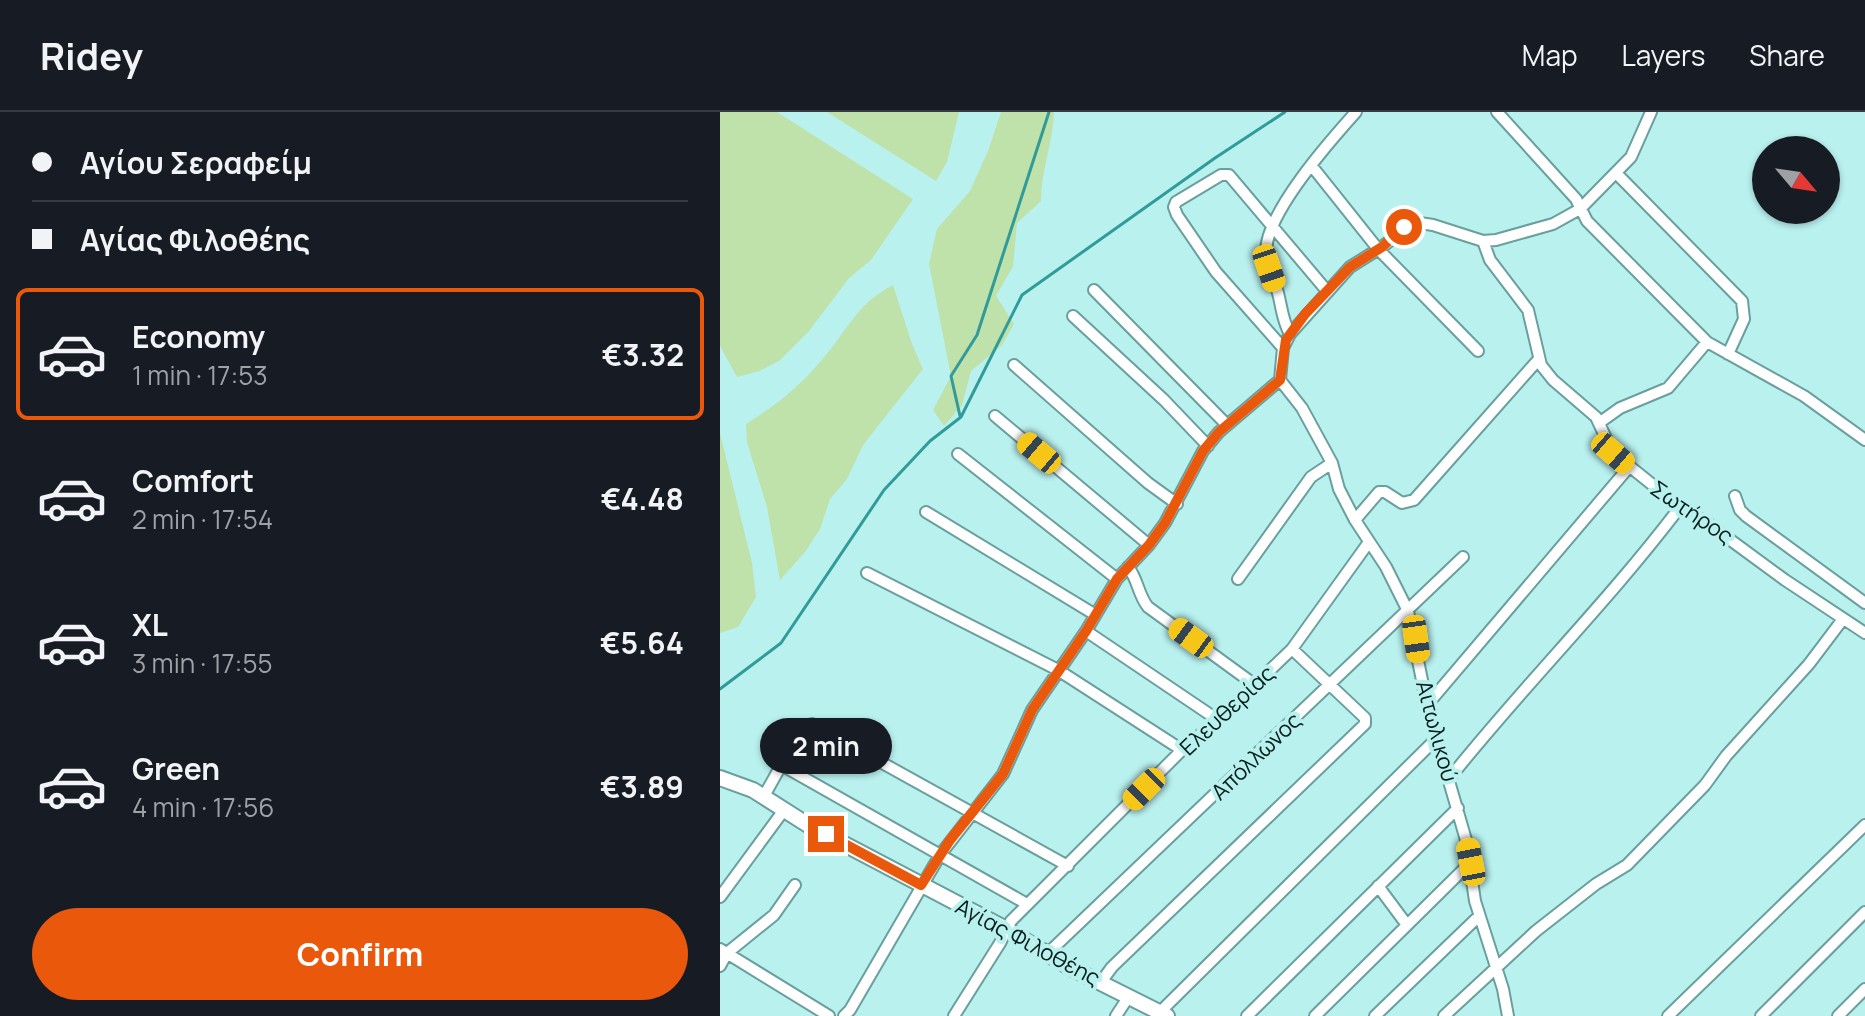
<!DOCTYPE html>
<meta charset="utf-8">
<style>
body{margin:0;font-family:Manrope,sans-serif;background:#242831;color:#f1f3f6;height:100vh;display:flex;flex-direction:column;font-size:30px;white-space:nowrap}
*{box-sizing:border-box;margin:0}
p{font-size:26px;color:#9ea1a6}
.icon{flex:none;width:44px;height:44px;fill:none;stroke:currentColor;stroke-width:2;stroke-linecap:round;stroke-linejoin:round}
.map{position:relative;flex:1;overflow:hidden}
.drawer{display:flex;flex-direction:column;background:#171b24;width:720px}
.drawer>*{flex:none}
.banner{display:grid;align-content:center;height:176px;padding:0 32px;background:#171b24}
.needle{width:52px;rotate:119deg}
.controls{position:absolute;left:1032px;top:24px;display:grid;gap:16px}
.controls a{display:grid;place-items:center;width:88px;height:88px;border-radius:50%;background:#171b24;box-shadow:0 2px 6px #0004;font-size:40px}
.end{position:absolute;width:36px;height:36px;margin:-18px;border:10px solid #ea580c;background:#fff;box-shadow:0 0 0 4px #fff}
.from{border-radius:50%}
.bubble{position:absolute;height:56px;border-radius:28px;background:#171b24;box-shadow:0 2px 6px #0004;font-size:26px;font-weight:700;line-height:56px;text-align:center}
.car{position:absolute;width:24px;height:48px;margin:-24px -12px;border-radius:10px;box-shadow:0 0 6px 2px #0007;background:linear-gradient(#f5c518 24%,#345 0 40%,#f5c518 0 76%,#345 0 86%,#f5c518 0)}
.banner b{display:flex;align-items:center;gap:28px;height:76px;font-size:30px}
.banner b+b{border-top:2px solid #363941}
.banner i{width:20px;height:20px;background:#f1f3f6}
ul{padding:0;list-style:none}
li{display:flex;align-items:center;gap:24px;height:132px;margin:0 16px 12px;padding:0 16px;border:4px solid transparent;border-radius:12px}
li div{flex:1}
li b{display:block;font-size:30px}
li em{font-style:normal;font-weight:700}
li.current{border-color:#ea580c}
li>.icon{width:72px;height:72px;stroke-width:1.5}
.cta{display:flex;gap:16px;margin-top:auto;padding:16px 32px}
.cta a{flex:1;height:92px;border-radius:48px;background:#ea580c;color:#fff;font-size:32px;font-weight:700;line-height:92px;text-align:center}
header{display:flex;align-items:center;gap:48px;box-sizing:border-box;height:112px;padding:0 40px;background:#171b24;border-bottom:2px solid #363941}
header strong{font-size:38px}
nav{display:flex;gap:44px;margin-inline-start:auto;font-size:28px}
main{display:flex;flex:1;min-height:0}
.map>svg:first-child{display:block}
</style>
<header>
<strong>Ridey</strong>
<nav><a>Map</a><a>Layers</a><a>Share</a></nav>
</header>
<main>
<section class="drawer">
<div class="banner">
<b><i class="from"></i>Αγίου Σεραφείμ</b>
<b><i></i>Αγίας Φιλοθέης</b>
</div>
<ul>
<li class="current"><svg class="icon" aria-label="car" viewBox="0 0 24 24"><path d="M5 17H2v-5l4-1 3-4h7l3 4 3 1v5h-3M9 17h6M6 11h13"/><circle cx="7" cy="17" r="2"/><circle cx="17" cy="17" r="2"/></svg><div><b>Economy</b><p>1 min · 17:53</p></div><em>€3.32</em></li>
<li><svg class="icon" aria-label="car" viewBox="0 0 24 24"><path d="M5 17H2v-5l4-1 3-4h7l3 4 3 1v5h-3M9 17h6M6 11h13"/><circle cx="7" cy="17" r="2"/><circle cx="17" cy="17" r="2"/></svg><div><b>Comfort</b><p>2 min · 17:54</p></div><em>€4.48</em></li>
<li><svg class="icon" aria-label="car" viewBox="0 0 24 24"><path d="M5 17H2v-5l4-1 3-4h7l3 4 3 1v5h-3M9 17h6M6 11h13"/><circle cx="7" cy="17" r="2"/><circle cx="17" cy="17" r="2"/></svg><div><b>XL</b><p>3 min · 17:55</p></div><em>€5.64</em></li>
<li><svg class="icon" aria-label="car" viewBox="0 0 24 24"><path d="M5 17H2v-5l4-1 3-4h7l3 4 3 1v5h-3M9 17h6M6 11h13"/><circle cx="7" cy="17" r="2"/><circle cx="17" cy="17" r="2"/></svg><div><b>Green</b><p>4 min · 17:56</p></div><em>€3.89</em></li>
</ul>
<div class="cta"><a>Confirm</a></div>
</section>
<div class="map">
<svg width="1145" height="904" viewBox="0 0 1145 904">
<rect width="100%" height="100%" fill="#b9f1ef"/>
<path fill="#bfe1aa" d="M0 0H57L193 87 151 148 129 166 89 219 59 249 39 259 17 265 0 234Z
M107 0H239L227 50 216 69Z
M281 0H334C333 31 321 58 321 89L297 111 293 154 276 184 294 212 282 233 251 259 242 293 224 314 213 298 231 264 209 152 217 117 250 79 268 39Z
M173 173 192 232 203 257 143 333 127 367 110 387 100 417 85 440 60 468 47 395 27 330 26 312C55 294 79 275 101 249 128 218 135 193 173 173Z
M0 321 32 451 36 485 18 515 0 521Z"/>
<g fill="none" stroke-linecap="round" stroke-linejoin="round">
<path stroke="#309b99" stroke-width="3" d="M240 304 231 264 257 223 329 0
M0 577 61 531 164 378 210 329 241 305 302 183 495 46 565 0"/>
<g stroke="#699f9d" stroke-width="14">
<path id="street" d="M777 0 856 87 867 109 987 230 1084 284 1145 328
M591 53 658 137 758 239
M896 61 1022 189 1024 207 1008 242
M763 129 770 148 808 198 821 253 833 268 876 305 893 341 960 395 986 410 1065 468 1145 521
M374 178 507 313
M353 204 444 288 488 334
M570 222 630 155 662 135 693 110 713 113 763 129 776 128 833 112 860 97 911 45 931 0
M563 236 496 160 457 103 454 95 456 90 501 63H509L607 179
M294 253 428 371 457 392
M560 268 582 296 612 351 619 377 635 408 666 455 688 499 707 593 746 728 755 789 783 877 788 904
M560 268 563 236 570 222C562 208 562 196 558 181 554 167 546 154 546 139 547 100 609 30 636 0
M275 304 429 433
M879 311 900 296 948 276 987 230
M238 342 397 467
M1015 384 1020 398 1026 404 1145 491
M206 400 374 502
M635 408 659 380H665L682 391 694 388 818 248
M408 455C418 467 418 483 428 495L535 573
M147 461 338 558 462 638
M518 467 591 365 612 351
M366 519 498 608
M707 593 909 355
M63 654 307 792
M729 667C803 574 888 490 960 395
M44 684 82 616 92 612 348 754
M658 774 687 813
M0 785 64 698
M0 837 109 904
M327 842 743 445
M0 854 7 841 54 803 75 773
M381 870 392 855 645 612V606L572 537
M440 900 716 627
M124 904 130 898 220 743 283 662 312 598 366 519 397 467 429 433 445 411 483 339 499 320 560 268
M234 904 280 831 291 809 462 638 498 608 572 537 649 430
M396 904 409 884
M527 904 738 696
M595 904 751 750
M655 904 759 804
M724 904 816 819 876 772 907 753 985 673 1006 644 1089 552 1123 507
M948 904 1145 713
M1041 904 1145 800
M1118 904 1145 877"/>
</g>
<g stroke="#699f9d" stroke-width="18">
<path id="secondary" d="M0 666 33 678 88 713 286 817 351 856 447 904"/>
</g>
<use href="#street" stroke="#fff" stroke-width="10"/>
<use href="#secondary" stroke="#fff" stroke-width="14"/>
</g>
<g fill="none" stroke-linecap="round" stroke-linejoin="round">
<path stroke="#ea580c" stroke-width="10" d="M106 722 201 773 230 728 283 662 312 598 366 519 397 467 429 433 445 411 483 339 499 320 560 268 566 228 585 202 630 155 662 135 684 115"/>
</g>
<g text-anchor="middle" stroke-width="8" stroke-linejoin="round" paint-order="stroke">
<g font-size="22" fill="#051c1b" stroke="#b9f1ef">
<text transform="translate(972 400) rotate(34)" y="8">Σωτήρος</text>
<text transform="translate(507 598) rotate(-43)" y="8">Ελευθερίας</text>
<text transform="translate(717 619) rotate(75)" y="8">Αιτωλικού</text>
<text transform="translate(536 644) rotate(-44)" y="8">Απόλλωνος</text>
<text transform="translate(308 830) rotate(28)" y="8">Αγίας Φιλοθέης</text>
</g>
</g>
</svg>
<div class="controls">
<a><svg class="needle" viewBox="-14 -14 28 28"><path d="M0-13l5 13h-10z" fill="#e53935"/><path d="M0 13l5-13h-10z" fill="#9ea1a6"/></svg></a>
</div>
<i class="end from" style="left:684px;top:115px"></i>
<i class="end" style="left:106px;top:722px"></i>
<div class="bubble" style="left:40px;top:606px;width:132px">2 min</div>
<i class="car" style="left:549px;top:156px;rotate:161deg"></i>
<i class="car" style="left:319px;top:341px;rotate:310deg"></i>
<i class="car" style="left:893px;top:341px;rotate:131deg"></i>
<i class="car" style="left:471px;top:526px;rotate:306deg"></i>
<i class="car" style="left:696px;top:527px;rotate:172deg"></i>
<i class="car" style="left:424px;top:677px;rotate:225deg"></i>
<i class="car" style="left:751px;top:750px;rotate:349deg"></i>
</div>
</main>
